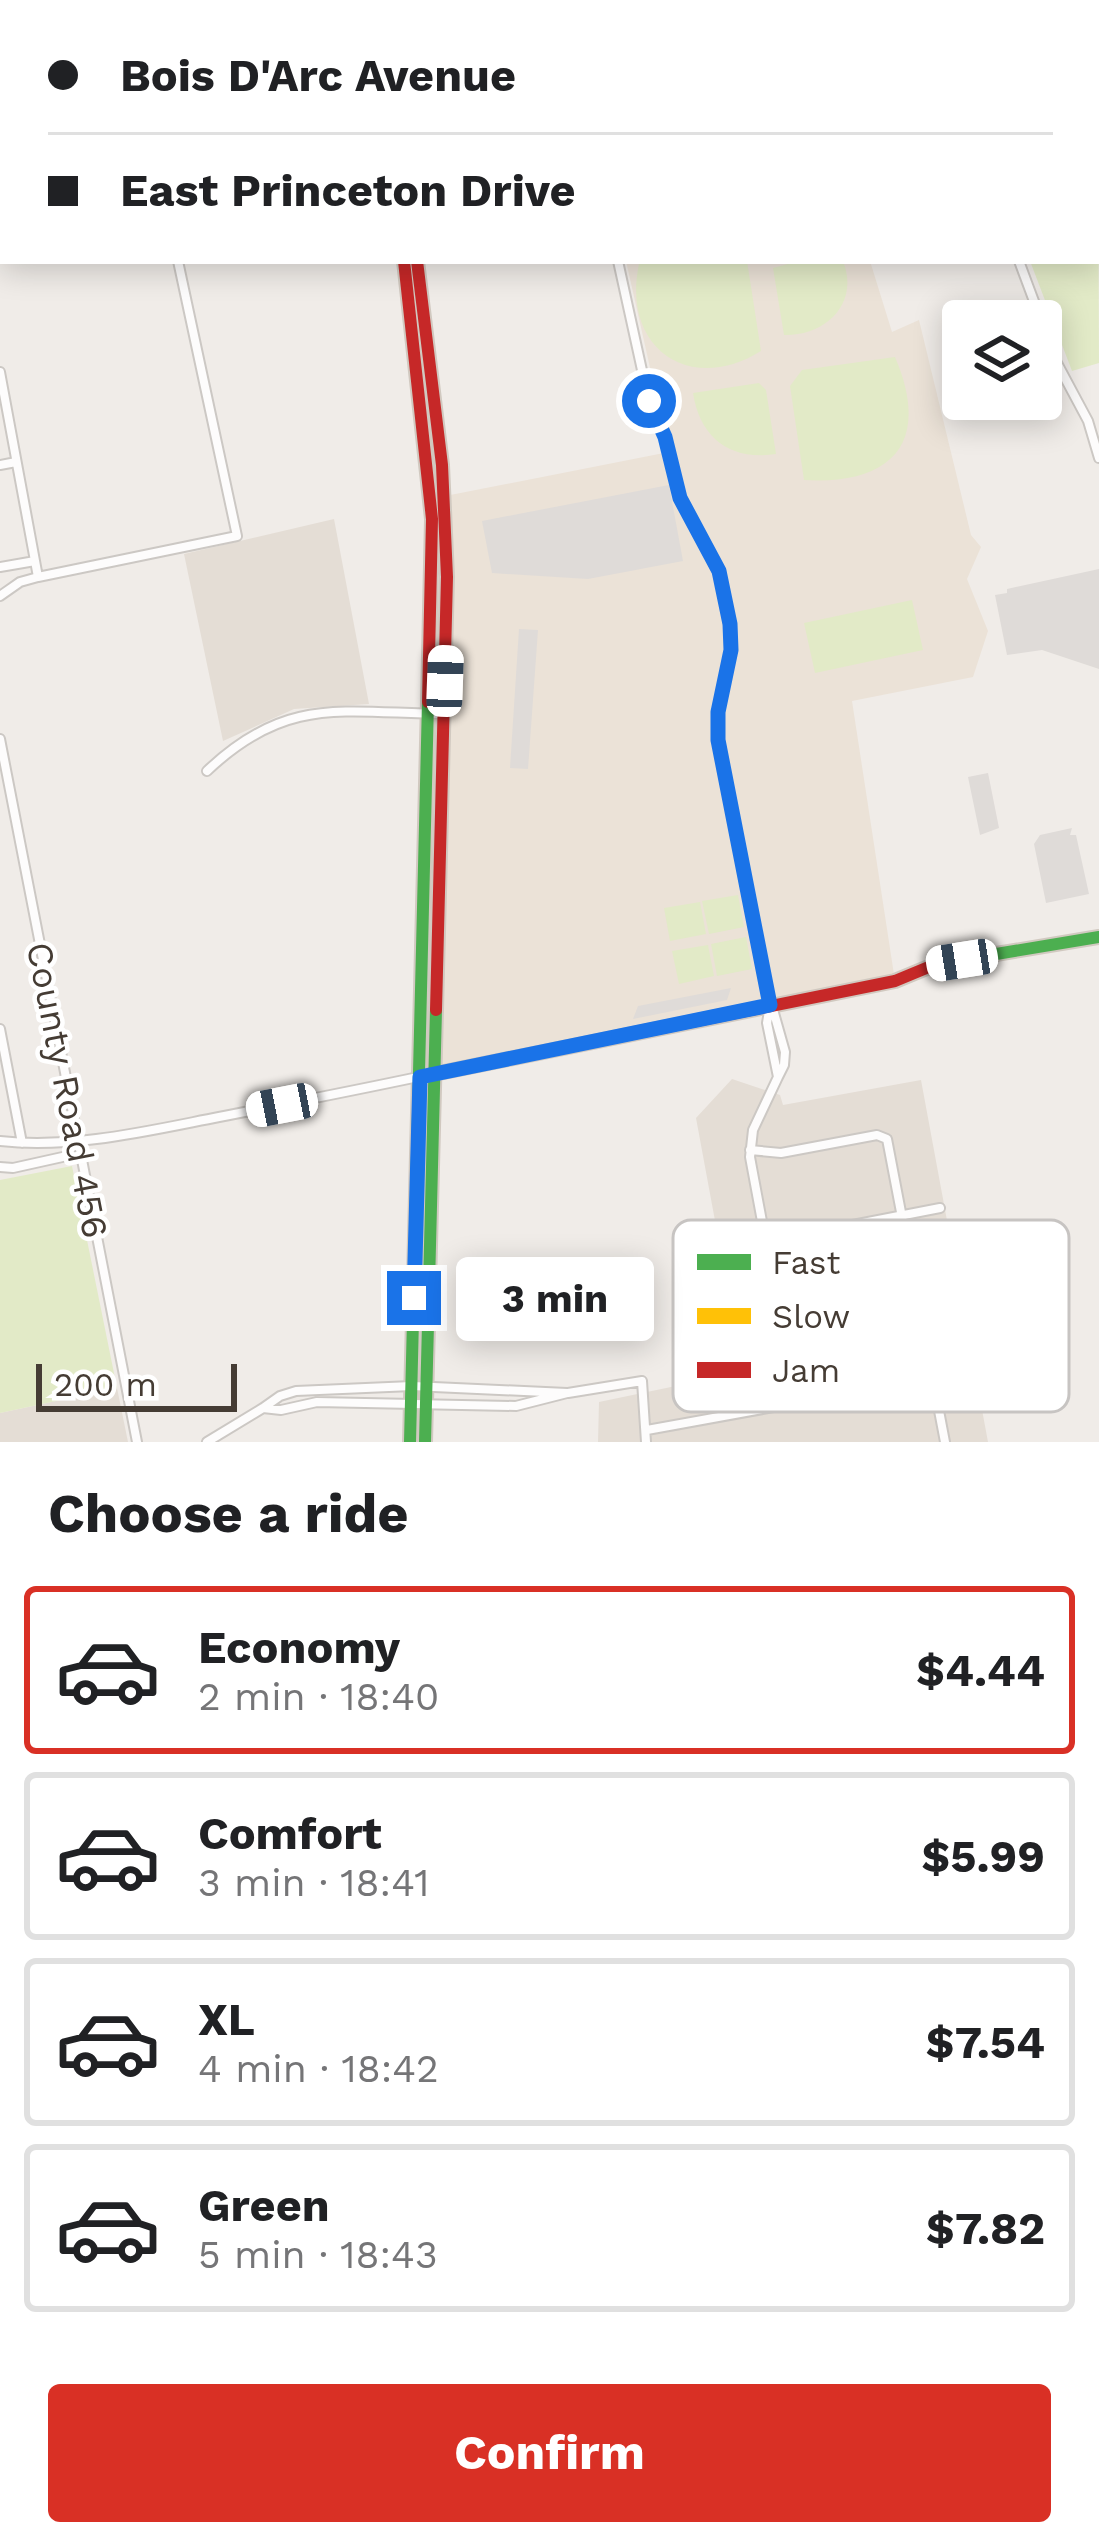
<!DOCTYPE html>
<meta charset="utf-8">
<style>
body{margin:0;font-family:"Work Sans",sans-serif;background:#f6f6f6;color:#202124;height:100vh;display:flex;flex-direction:column;font-size:45px;white-space:nowrap}
*{box-sizing:border-box;margin:0}
p{font-size:39px;color:#757577}
.icon{flex:none;width:66px;height:66px;fill:none;stroke:currentColor;stroke-width:2;stroke-linecap:round;stroke-linejoin:round}
.map{position:relative;height:1442px;overflow:hidden}
.details{display:flex;flex-direction:column;background:#fff;flex:1}
.details>*{flex:none}
.banner{position:absolute;left:0px;top:0px;width:1101px;height:264px;box-shadow:0 6px 30px #0003;display:grid;align-content:center;height:264px;padding:0 48px;background:#fff}
.fabs{position:absolute;left:942px;top:300px;display:grid;gap:24px}
.fabs a{display:grid;place-items:center;width:120px;height:120px;border-radius:12px;background:#fff;box-shadow:0 6px 30px #0003;font-size:60px}
.scale{position:absolute;left:36px;bottom:30px;width:201px;box-sizing:border-box;padding-left:12px;border:6px solid #453c34;border-top:0;font-size:33px;line-height:42px;white-space:nowrap;color:#453c34;-webkit-text-stroke:9px #fff;paint-order:stroke}
.end{position:absolute;width:54px;height:54px;margin:-27px;border:15px solid #1a73e8;background:#fff;box-shadow:0 0 0 6px #fff}
.from{border-radius:50%}
.bubble{position:absolute;height:84px;border-radius:12px;background:#fff;box-shadow:0 6px 30px #0003;font-size:39px;font-weight:700;line-height:84px;text-align:center}
.car{position:absolute;width:36px;height:72px;margin:-36px -18px;border-radius:15px;box-shadow:0 0 9px 3px #0007;background:linear-gradient(#fff 24%,#345 0 40%,#fff 0 76%,#345 0 86%,#fff 0)}
.banner b{display:flex;align-items:center;gap:42px;height:114px;font-size:45px}
.banner b+b{border-top:3px solid #e0e0e0}
.banner i{width:30px;height:30px;background:#202124}
ul{padding:0;list-style:none}
li{display:flex;align-items:center;gap:36px;height:168px;margin:0 24px 18px;padding:0 24px;border:6px solid #e0e0e0;border-radius:12px}
li div{flex:1}
li b{display:block;font-size:45px}
li em{font-style:normal;font-weight:700}
li.current{border-color:#d93025}
li>.icon{width:108px;height:108px;stroke-width:1.5}
h2{padding:0 48px;font-size:54px;line-height:144px}
.action{display:flex;gap:24px;margin-top:auto;padding:24px 48px}
.action a{flex:1;height:138px;border-radius:12px;background:#d93025;color:#fff;font-size:48px;font-weight:700;line-height:138px;text-align:center}
.map>svg:first-child{display:block}
</style>
<div class="map">
<svg width="1099" height="1442" viewBox="0 0 1099 1442">
<rect width="100%" height="100%" fill="#f0ece8"/>
<path fill="#e4ddd5" d="M334 519 369 704 294 709 223 741 184 554Z
M732 1079 780 1095 783 1105 921 1080 988 1442H598L599 1402 743 1372 696 1118Z
M117 1388 128 1442H0V1413Z"/>
<path fill="#ebe2d7" d="M626 261H870L892 332 919 320 971 535 981 547 967 579 988 631 973 677 852 701 895 981 588 1043 442 1065 435 498 669 452Z"/>
<path fill="#e2eac7" d="M1098 104 1099 363 1072 371 1030 261H1098Z
M658 261H747L761 351C689 396 621 347 639 264Z
M799 261H843C860 304 825 336 784 335L773 268Z
M895 357C931 441 894 485 804 480L790 386 802 370Z
M759 383 766 390 776 454C730 461 700 438 693 393Z
M912 600 923 650 815 673 804 623Z
M738 895 744 927 709 934 702 901Z
M700 902 706 934 670 941 664 908Z
M746 937 752 969 717 976 711 944Z
M708 945 714 976 679 984 672 951Z
M72 1166 117 1388 0 1413V1180Z"/>
<path fill="#dfdbd8" d="M669 485 683 561 588 579 492 573 482 521Z
M1099 569V669L1042 650 1007 655 995 595 1007 593V589Z
M519 629 538 630 528 769 510 768Z
M988 773 999 828 980 835 968 777Z
M1072 828 1070 835H1076L1089 894 1046 903 1034 844 1040 835Z
M731 988 727 1000 633 1019 638 1006Z"/>
<g fill="none" stroke-linecap="round" stroke-linejoin="round">
<g stroke="#ccc8c4" stroke-width="12">
<path id="street" d="M119 0 120 3
M561 0V3
M902 0 903 3
M618 261 647 393 667 444 677 490 721 578 732 644 718 712 719 740 763 974 785 1052 784 1065 778 1077 767 1023 770 1005
M1019 261 1057 363 1088 421 1099 458
M0 372 38 577
M0 465 16 462
M0 567 35 561
M0 596 20 582 38 577 237 536 178 261
M0 739 137 1442
M207 771C287 695 343 713 444 714
M0 1029 22 1143
M778 1077 753 1130 750 1157 796 1404
M0 1141C73 1149 147 1131 219 1117 285 1104 352 1091 418 1077
M750 1150 781 1153 877 1135 887 1139 945 1442
M0 1167 13 1168 67 1156 73 1143
M765 1242 940 1208
M781 1323 918 1295
M412 1386 567 1393 516 1406 317 1402 281 1410 263 1408 280 1396 296 1391Z
M568 1393 642 1381 646 1442
M647 1430 934 1378
M207 1442 263 1408"/>
</g>
<g stroke="#d1c9c0" stroke-width="16">
<path id="fast" d="M379 0 380 3
M936 964 1099 937
M410 1442 428 702
M425 1442 436 1010"/>
</g>
<g stroke="#d1c9c0" stroke-width="16">
<path id="slow" d="M367 0 368 3"/>
</g>
<g stroke="#d1c9c0" stroke-width="16">
<path id="jam" d="M404 261 432 519 428 702
M417 261 442 465 447 577 436 1010
M429 1075 895 981 936 964"/>
</g>
<use href="#street" stroke="#fdfcfc" stroke-width="8"/>
<use href="#fast" stroke="#4caf50" stroke-width="12"/>
<use href="#slow" stroke="#ffc107" stroke-width="12"/>
<use href="#jam" stroke="#c62828" stroke-width="12"/>
</g>
<g fill="none" stroke-linecap="round" stroke-linejoin="round">
<path stroke="#1a73e8" stroke-width="15" d="M414 1298 420 1077 770 1005 718 740V712L731 650 730 624 719 571 680 498 665 437 649 401"/>
</g>
<g text-anchor="middle" stroke-width="9" stroke-linejoin="round" paint-order="stroke">
<g font-size="36" fill="#453c34" stroke="#fff">
<text transform="translate(68 1090) rotate(79)" y="13">County Road 456</text>
</g>
</g>
<rect x="673" y="1220" width="396" height="192" rx="18" fill="#fff" stroke="#c7c4c2" stroke-width="3"/>
<rect x="697" y="1254" width="54" height="16" fill="#4caf50"/>
<rect x="697" y="1308" width="54" height="16" fill="#ffc107"/>
<rect x="697" y="1362" width="54" height="16" fill="#c62828"/>
<g font-size="33" fill="#453c34">
<text x="772" y="1274">Fast</text>
<text x="772" y="1328">Slow</text>
<text x="772" y="1382">Jam</text>
</g>
</svg>
<div class="fabs">
<a><svg class="icon" aria-label="layers" viewBox="0 0 24 24"><path d="M12 4l9 5-9 5-9-5zM3 14l9 5 9-5"/></svg></a>
</div>
<div class="scale">200 m</div>
<i class="end from" style="left:649px;top:401px"></i>
<i class="end" style="left:414px;top:1298px"></i>
<div class="bubble" style="left:456px;top:1257px;width:198px">3 min</div>
<i class="car" style="left:445px;top:681px;rotate:2deg"></i>
<i class="car" style="left:962px;top:960px;rotate:261deg"></i>
<i class="car" style="left:282px;top:1105px;rotate:259deg"></i>
<div class="banner">
<b><i class="from"></i>Bois D'Arc Avenue</b>
<b><i></i>East Princeton Drive</b>
</div>
</div>
<section class="details">
<h2>Choose a ride</h2>
<ul>
<li class="current"><svg class="icon" aria-label="car" viewBox="0 0 24 24"><path d="M5 17H2v-5l4-1 3-4h7l3 4 3 1v5h-3M9 17h6M6 11h13"/><circle cx="7" cy="17" r="2"/><circle cx="17" cy="17" r="2"/></svg><div><b>Economy</b><p>2 min · 18:40</p></div><em>$4.44</em></li>
<li><svg class="icon" aria-label="car" viewBox="0 0 24 24"><path d="M5 17H2v-5l4-1 3-4h7l3 4 3 1v5h-3M9 17h6M6 11h13"/><circle cx="7" cy="17" r="2"/><circle cx="17" cy="17" r="2"/></svg><div><b>Comfort</b><p>3 min · 18:41</p></div><em>$5.99</em></li>
<li><svg class="icon" aria-label="car" viewBox="0 0 24 24"><path d="M5 17H2v-5l4-1 3-4h7l3 4 3 1v5h-3M9 17h6M6 11h13"/><circle cx="7" cy="17" r="2"/><circle cx="17" cy="17" r="2"/></svg><div><b>XL</b><p>4 min · 18:42</p></div><em>$7.54</em></li>
<li><svg class="icon" aria-label="car" viewBox="0 0 24 24"><path d="M5 17H2v-5l4-1 3-4h7l3 4 3 1v5h-3M9 17h6M6 11h13"/><circle cx="7" cy="17" r="2"/><circle cx="17" cy="17" r="2"/></svg><div><b>Green</b><p>5 min · 18:43</p></div><em>$7.82</em></li>
</ul>
<div class="action"><a>Confirm</a></div>
</section>
